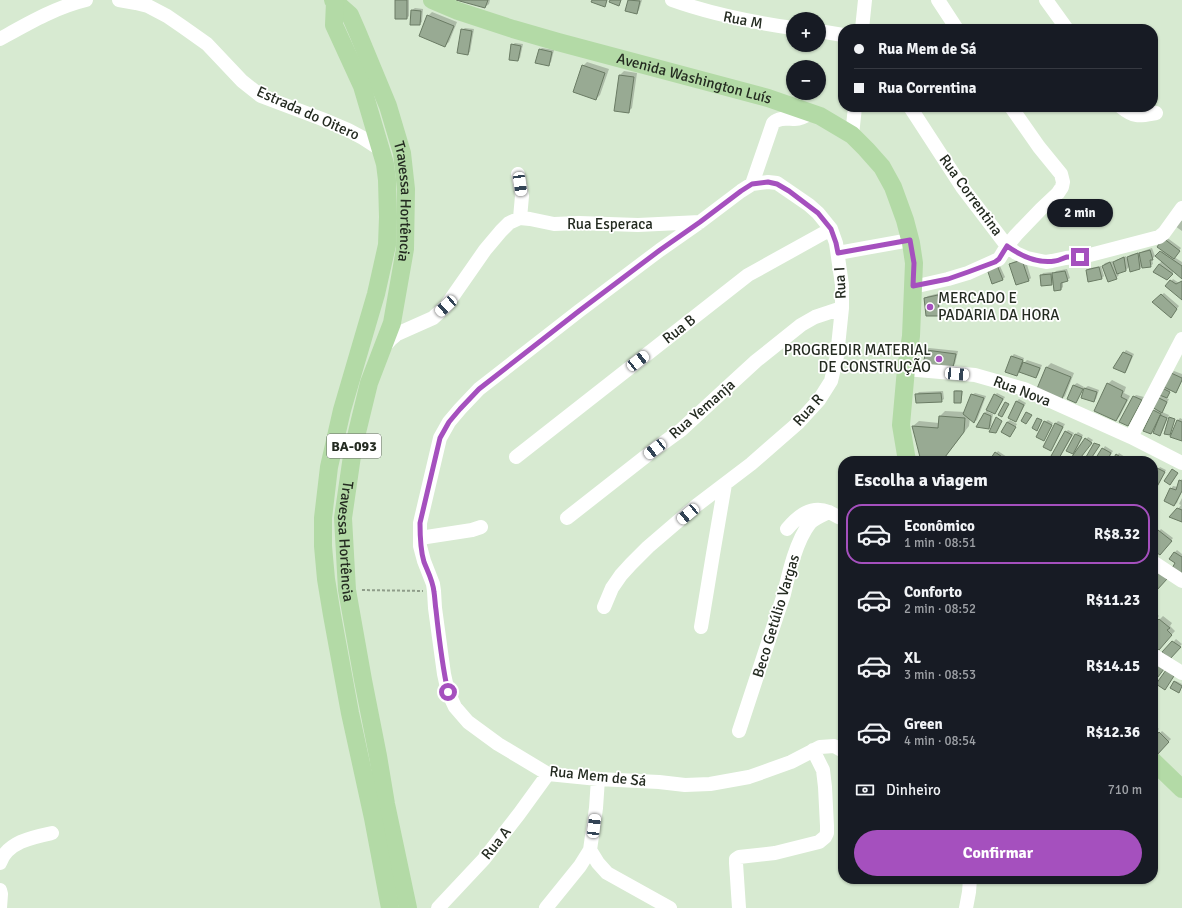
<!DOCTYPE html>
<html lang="pt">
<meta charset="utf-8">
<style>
body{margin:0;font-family:Signika,sans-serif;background:#242831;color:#f1f3f6;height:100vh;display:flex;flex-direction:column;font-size:15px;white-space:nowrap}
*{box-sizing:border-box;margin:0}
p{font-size:13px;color:#9ea1a6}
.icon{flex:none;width:22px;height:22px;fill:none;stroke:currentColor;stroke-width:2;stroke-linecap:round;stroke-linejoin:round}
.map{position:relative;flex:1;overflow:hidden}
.drawer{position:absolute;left:838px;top:456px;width:320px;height:428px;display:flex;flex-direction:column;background:#171b24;border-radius:16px;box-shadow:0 1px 3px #0004}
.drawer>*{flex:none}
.hud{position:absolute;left:838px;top:24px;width:320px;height:88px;border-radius:16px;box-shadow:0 1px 3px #0004;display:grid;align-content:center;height:88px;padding:0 16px;background:#171b24}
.buttons{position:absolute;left:786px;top:12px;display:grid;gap:8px}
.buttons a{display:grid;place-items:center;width:40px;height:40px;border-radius:50%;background:#171b24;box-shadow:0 1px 3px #0004;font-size:20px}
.end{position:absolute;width:18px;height:18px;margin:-9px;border:5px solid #a550be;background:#fff;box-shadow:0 0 0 2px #fff}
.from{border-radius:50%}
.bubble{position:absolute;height:28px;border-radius:14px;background:#171b24;box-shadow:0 1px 3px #0004;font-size:13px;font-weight:800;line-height:28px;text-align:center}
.car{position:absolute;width:12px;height:24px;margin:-12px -6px;border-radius:5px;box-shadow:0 0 3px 1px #0007;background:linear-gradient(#fff 24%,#345 0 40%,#fff 0 76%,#345 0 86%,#fff 0)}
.hud b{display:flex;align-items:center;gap:14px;height:38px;font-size:15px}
.hud b+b{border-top:1px solid #363941}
.hud i{width:10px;height:10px;background:#f1f3f6}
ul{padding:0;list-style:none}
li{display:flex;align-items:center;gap:12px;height:60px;margin:0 8px 6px;padding:0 8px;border:2px solid transparent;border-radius:16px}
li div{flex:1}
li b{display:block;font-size:15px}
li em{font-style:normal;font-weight:800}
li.current{border-color:#a550be}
li>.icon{width:36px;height:36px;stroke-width:1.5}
h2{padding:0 16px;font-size:18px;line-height:48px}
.pay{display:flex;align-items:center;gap:10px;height:44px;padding:0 16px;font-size:15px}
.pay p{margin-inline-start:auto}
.primary-button{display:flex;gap:8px;margin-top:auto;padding:8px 16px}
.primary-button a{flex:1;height:46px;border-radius:24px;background:#a550be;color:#fff;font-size:16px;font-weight:800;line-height:46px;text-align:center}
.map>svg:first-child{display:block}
</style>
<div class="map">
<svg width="1182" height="908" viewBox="0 0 1182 908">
<rect width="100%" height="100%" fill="#d7ead1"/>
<path fill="#0003" d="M396 0H409V16L407 18Z
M459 0H490L489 4 485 7Z
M629 0H642L639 10 637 13 626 10Z
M415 8 423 9 422 22 419 24 412 10Z
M432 12 457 22 449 42 445 46 428 16Z
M465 28 474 29 470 52 467 54 462 30Z
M515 43 523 44 520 58 518 60 512 45Z
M542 48 554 50 551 62 548 65 539 50Z
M587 62 609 69 600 95 596 99 583 66Z
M624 71 637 73 632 108 628 112 620 75Z
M1180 220 1182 221V231L1175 226Z
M1166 237 1181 248 1174 257 1182 262V277L1174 271 1170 277 1159 264 1162 261 1157 256 1163 250Z
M1152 248 1155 256 1152 259 1153 264 1150 266 1142 265 1140 268 1130 266 1126 270 1118 273 1119 275 1116 278 1108 281 1103 266 1105 263 1113 261 1114 263 1116 260 1126 256 1127 259 1130 255 1140 252V253L1143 251Z
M1025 258 1031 278 1029 280 1010 264 1013 262Z
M999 264 1005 277 1003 279 993 283 988 270Z
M1101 266 1104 276 1102 278 1087 270 1090 268Z
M1067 269 1070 278 1067 280 1063 281V287L1061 289 1054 282 1052 284 1041 276 1043 273 1053 272V274L1056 271Z
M1173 279 1179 283 1182 281V299L1167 286Z
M940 293V313L938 315 925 298 928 296Z
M1164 293 1179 306 1173 314 1153 302Z
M929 348 958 351 955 364 952 366 926 350Z
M1126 350 1134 354 1127 370 1125 372 1124 353Z
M1014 354 1024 358 1022 365 1027 360 1042 365 1038 375 1036 377 1019 371 1016 375 1006 371 1012 356Z
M1051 363 1074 373 1065 396 1061 400 1038 390 1047 367Z
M1174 371 1182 374V381L1178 389 1176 392 1171 389 1166 398 1169 399 1162 412 1169 415 1162 432 1160 434 1157 425H1156L1150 433 1154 410 1156 408 1162 387 1165 388 1172 373Z
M1112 380 1126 387 1124 393 1130 396 1120 416 1116 420 1108 384Z
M1077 383 1084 387 1078 399 1076 402 1068 398 1074 385Z
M1088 386 1099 390 1096 399 1093 401 1082 397 1085 388Z
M956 390 963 391 961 402 955 391Z
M943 391 944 399 941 401 916 395 919 392Z
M975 393 986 396 977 420 974 422 970 418 969 426 942 461H922L913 426 919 421 939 423 940 416 945 411 965 412 972 395Z
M997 393 1005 397 997 410H989L988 412 993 414 991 426 989 428 984 413 988 410 995 395Z
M1136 395 1144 397 1130 422 1128 425 1134 397Z
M1019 399 1026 403 1018 418 1016 420V402Z
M1180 418 1182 419V440L1178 420Z
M1010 420 1017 424 1010 436 1007 422Z
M1048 420 1053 423 1046 437 1045 422Z
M1058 421 1065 424 1053 447 1051 450 1044 446 1056 423Z
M1068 430 1074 433 1060 457 1066 432Z
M1078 432 1083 435 1082 437 1076 434Z
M1075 435 1082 438 1076 451 1077 452 1088 437 1093 440 1077 461 1075 454 1068 450Z
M1105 446 1113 451 1107 461H1096Z
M998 451 1013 461H990Z
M1119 453 1128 459 1127 461H1113Z
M1133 457 1139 461H1129Z
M1160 467 1166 470 1153 494V475Z
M1182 479V491L1177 503 1174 505 1171 489 1173 486 1178 487 1180 481Z
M1182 498V521L1178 509 1181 505 1179 504Z
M1153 526 1156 527 1153 532Z
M1161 529 1173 538 1162 552 1153 549V538Z
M1177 550 1182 554V574L1177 562 1174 553Z
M1155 613 1159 616 1153 621V614Z
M1163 616 1172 623 1170 626 1175 631 1162 645 1153 644V626Z
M1176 639 1182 644 1170 657 1164 652Z
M1176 681 1182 684 1180 691 1175 682Z
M1153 723 1159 729 1153 735Z
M1162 731 1171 739 1156 755 1153 741Z"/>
<path fill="#98aa93" stroke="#6a7b64" d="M395 0H407V19H395Z
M456 0H488L485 8Z
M592 0H607L605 7 591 2Z
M610 0H621L619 6 609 2Z
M628 0 640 1 637 14 625 11Z
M411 10 421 11 420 25H410Z
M427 15 454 26 445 47 419 36Z
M461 29 472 31 468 55 457 53Z
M511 44 521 46 518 61 509 60Z
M539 49 552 52 549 66 535 63Z
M582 65 605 73 596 100 573 92Z
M619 75 634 77 629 113 614 111Z
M1163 238 1180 251 1174 259 1157 247Z
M1150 250 1153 260H1150L1151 267 1142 268 1139 253Z
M1160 251 1182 266V279L1155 256Z
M1138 253 1140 269 1130 272 1127 257Z
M1124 257 1126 271 1117 274 1113 262Z
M1022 260 1029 281 1016 285 1009 264Z
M1110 262 1117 279 1108 282 1102 266Z
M1159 264 1173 274 1167 280 1153 272Z
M997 265 1003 280 992 284 987 269Z
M1099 267 1102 279 1088 282 1086 270Z
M1065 271 1068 281 1061 283V290L1054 291 1052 273Z
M1051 274 1052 285 1041 286 1040 275Z
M1170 280 1176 284 1182 281V300L1165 286Z
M1161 294 1177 309 1171 318 1152 302Z
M938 295 939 316H926L924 298Z
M926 350 956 354 953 367 928 364 924 360Z
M1123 352 1132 356 1125 373 1113 368Z
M1011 356 1023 360 1017 376 1005 372Z
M1023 362 1040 368 1036 378 1019 372Z
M1046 367 1071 377 1061 401 1036 391Z
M1171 373 1182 378V380L1176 393 1164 387Z
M1107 383 1123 391 1121 397 1127 400 1116 421 1094 411Z
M1073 385 1083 389 1076 403 1067 399Z
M1160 387 1170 392 1167 398 1157 394Z
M1084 388 1097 392 1094 402 1081 398Z
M954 391H962L961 403H954Z
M941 393 942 402 916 403 915 394Z
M971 394 984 398 974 423 963 414Z
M994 394 1003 399 995 414 986 410Z
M1133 396 1142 400 1128 426 1119 422Z
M1155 396 1167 402 1162 413 1152 407Z
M1016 401 1024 405 1016 422 1008 418Z
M1005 402 1009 404 1002 417 998 415Z
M1153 410 1161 414 1151 434 1143 431Z
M1026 412 1032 415 1026 424 1021 421Z
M984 413 991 416 989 429 976 427Z
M1160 415 1167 418 1160 436 1153 433Z
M939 416 965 418 964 432 942 461H921L912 426 938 428Z
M996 417 1002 421 996 433 989 432Z
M1169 417 1175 419 1170 435 1164 434Z
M1037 418 1042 420 1037 431 1032 428Z
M1177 420 1182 422V441L1170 437Z
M1044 421 1052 425 1044 441 1036 437Z
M1007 422 1016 427 1010 437 1001 432Z
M1055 423 1063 427 1051 451 1043 447Z
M1065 431 1072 435 1058 460 1051 456Z
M1075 434 1082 437 1073 454 1066 451Z
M1085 438 1092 443 1078 461H1075L1071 458Z
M1094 443 1100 445 1090 460 1086 457Z
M1102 448 1111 453 1107 461H1094Z
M995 452 1008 461H989Z
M1116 454 1126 461H1112Z
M1157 468 1165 472 1153 494V475Z
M1172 469 1178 473 1170 485 1164 481Z
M1179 480 1182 481V491L1174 506 1164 501 1170 488 1176 490Z
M1177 508 1182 510V522L1169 517Z
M1158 530 1172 541 1160 555 1153 550V537Z
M1174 552 1182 557V575L1172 568 1175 563 1169 559Z
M1153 567 1167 579 1157 590 1153 586Z
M1159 619 1170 628 1167 630 1172 635 1159 650 1153 645V625Z
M1172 641 1181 647 1170 659 1162 652Z
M1153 662 1164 669 1158 677 1153 673Z
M1166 670 1174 676 1165 690 1156 684Z
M1174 681 1182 686 1179 693 1170 688Z
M1159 732 1169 742 1156 756 1153 754V739Z"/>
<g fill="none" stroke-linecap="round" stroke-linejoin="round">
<path stroke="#8f9d8a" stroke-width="2" stroke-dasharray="3 2" stroke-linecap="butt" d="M362 590 423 591"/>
<path stroke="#fff" stroke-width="14" d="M119 0 136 3 148 6 167 16 183 27 207 44 242 81 261 96 322 119 348 130 363 138 380 149
M672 0C711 14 751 22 793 28
M938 0 957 29
M1046 0 1067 29
M862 29 865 0
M819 31 843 35
M0 39C27 24 56 7 86 0
M910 107 962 187 1007 246 1016 253 1027 258 1046 262 1052 261 1066 258 1086 256 1159 237 1164 233 1182 208
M1121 107C1134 118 1140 116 1156 113
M852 135 855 107
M752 184 773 123C780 117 787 119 795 119 801 119 806 116 810 113
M520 218 530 219 554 224 579 223 638 225 700 222
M838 253 910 240
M913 287 948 279 968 273 999 259 1007 246 1016 235 1041 209 1058 193 1062 187 1063 182 1061 174 1039 147 1011 107
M385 346 391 339 397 334 433 318 446 306 485 250 501 231 509 223 520 218 522 196 518 174
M906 369 975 375 1024 389 1131 437 1182 463
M1131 437 1182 339
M516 457 748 275 831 229
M567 518 655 449 681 430 732 383 756 361 801 325 815 317 842 308
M787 529C798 516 811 505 829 512 833 514 838 517 843 519
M420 538 472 530 481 527
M1153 562 1182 581
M604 607 612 588 621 575 631 564 648 547 697 505 751 464 798 423 819 400 831 381 837 356 842 308V285L836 243 831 229 818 213 809 205 777 183 768 182 752 184 741 191 700 222 660 250 579 311 479 389 460 409 449 422 440 438 420 523V546L424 561 433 584 434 591 435 608 444 674 448 692 455 707 468 722 498 744 548 774 598 779 659 782 685 785 710 784 749 777 766 771 791 762 820 747 834 746 843 751
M701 627 713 554 725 484
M1153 655 1182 673
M739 731 784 594C789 572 796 541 810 523 815 518 823 515 829 512
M590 850 598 863 607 873 670 908
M0 863C7 842 33 837 52 833
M0 890 1 894 0 908
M438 908 484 859 519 814 548 774
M546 908 580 866 590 850 596 808 598 779
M739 908 736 863V859L739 857 775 853 819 842 825 837 827 833V826L825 787 823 770 813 750
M966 908 969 892 970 879"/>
<g stroke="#b3daa6" stroke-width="18">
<path id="s1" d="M333 0 350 15 357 31 388 106 402 153 406 189 405 249 392 323 369 383 360 420 353 449 343 518 347 590 363 680 378 756 386 804 408 908"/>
<path id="s2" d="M432 0 458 11 513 29 558 42 768 98 820 116 852 135 866 149 882 167 893 187 905 220 911 243 914 263 911 336 906 369 901 425 907 461"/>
<path d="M335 2 334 25 362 86 385 164 387 180 388 217 387 245 376 294 342 410 329 467 323 518V546L326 579 332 615 350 713 373 818 390 908"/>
<path d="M1153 761 1182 789"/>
</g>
</g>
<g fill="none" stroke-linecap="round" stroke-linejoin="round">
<path stroke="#a550be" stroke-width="5" d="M448 692C442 665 439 638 436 610 435 604 435 598 434 592 433 581 428 572 424 562 420 549 420 536 420 523L440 438 449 422 460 409 479 389 579 311 660 250 700 222 741 191 752 184 768 182 777 184 789 191 818 213 831 229 836 243 838 253 910 240 914 263 913 286 948 279 968 272 995 262 999 259 1007 246C1021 256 1037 264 1055 261 1059 261 1063 258 1067 257 1071 257 1076 257 1080 257"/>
</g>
<g fill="#a550be" stroke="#fff" stroke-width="1.5">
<circle cx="930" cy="307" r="4"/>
<circle cx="939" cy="359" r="4"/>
</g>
<g text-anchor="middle" stroke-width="3.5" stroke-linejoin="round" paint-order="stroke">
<rect fill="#fff" stroke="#666b64" stroke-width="1" x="327" y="434" width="54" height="24" rx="3"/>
<g font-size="14" font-weight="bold" fill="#242b21">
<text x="354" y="451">BA-093</text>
</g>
<g font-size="15" fill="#242b21" stroke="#fff">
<text transform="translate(743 20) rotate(11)" y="5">Rua M</text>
<text dy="5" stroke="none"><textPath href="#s2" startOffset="274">Avenida Washington Luís</textPath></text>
<text transform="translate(308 113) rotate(24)" y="5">Estrada do Oitero</text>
<text transform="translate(971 195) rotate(54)" y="5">Rua Correntina</text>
<text dy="5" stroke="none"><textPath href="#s1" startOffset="219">Travessa Hortência</textPath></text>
<text x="610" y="229">Rua Esperaca</text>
<text transform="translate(840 283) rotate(-93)" y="5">Rua I</text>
<text transform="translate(679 329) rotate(-38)" y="5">Rua B</text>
<text transform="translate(1022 391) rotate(21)" y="5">Rua Nova</text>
<text transform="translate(702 409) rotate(-41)" y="5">Rua Yemanja</text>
<text transform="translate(808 410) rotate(-48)" y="5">Rua R</text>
<text dy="5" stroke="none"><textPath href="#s1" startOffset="567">Travessa Hortência</textPath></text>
<text transform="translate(776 616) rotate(-73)" y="5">Beco Getúlio Vargas</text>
<text transform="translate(598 776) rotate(6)" y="5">Rua Mem de Sá</text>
<text transform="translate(496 843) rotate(-51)" y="5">Rua A</text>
</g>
<g font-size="15" fill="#242b21" stroke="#fff" text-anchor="start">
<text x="938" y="303">MERCADO E<tspan x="938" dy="17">PADARIA DA HORA</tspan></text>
<text x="931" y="355" text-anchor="end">PROGREDIR MATERIAL<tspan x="931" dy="17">DE CONSTRUÇÃO</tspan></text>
</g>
</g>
</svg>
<div class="buttons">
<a>+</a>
<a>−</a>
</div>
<i class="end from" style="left:448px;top:692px"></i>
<i class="end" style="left:1080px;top:257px"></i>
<div class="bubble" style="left:1047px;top:199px;width:66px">2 min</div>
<i class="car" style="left:520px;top:184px;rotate:172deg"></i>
<i class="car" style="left:446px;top:306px;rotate:228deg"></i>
<i class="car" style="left:638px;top:361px;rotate:52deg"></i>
<i class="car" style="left:957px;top:374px;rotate:95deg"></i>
<i class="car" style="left:655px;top:449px;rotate:232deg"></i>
<i class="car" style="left:688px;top:514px;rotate:230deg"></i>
<i class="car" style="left:594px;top:826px;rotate:7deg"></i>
<div class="hud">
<b><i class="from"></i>Rua Mem de Sá</b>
<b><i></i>Rua Correntina</b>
</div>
<section class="drawer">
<h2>Escolha a viagem</h2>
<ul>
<li class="current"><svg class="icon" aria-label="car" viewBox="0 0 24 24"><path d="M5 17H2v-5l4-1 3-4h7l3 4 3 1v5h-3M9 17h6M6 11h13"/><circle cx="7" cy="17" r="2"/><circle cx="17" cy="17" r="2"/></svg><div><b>Econômico</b><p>1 min · 08:51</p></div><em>R$8.32</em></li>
<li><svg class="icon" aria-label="car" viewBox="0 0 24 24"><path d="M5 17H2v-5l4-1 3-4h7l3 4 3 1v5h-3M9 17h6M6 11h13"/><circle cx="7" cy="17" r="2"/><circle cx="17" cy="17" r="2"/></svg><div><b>Conforto</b><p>2 min · 08:52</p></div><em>R$11.23</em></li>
<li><svg class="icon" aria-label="car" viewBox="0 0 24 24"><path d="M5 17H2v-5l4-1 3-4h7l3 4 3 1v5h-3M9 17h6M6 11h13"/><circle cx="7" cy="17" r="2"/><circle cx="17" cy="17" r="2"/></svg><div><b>XL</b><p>3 min · 08:53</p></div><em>R$14.15</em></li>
<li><svg class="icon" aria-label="car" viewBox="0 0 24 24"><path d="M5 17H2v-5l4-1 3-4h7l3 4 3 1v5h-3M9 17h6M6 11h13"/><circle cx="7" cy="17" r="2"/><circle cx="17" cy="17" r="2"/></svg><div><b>Green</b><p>4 min · 08:54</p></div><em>R$12.36</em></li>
</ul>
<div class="pay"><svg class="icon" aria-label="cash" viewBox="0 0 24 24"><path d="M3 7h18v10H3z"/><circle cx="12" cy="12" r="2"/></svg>Dinheiro<p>710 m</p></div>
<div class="primary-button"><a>Confirmar</a></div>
</section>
</div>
